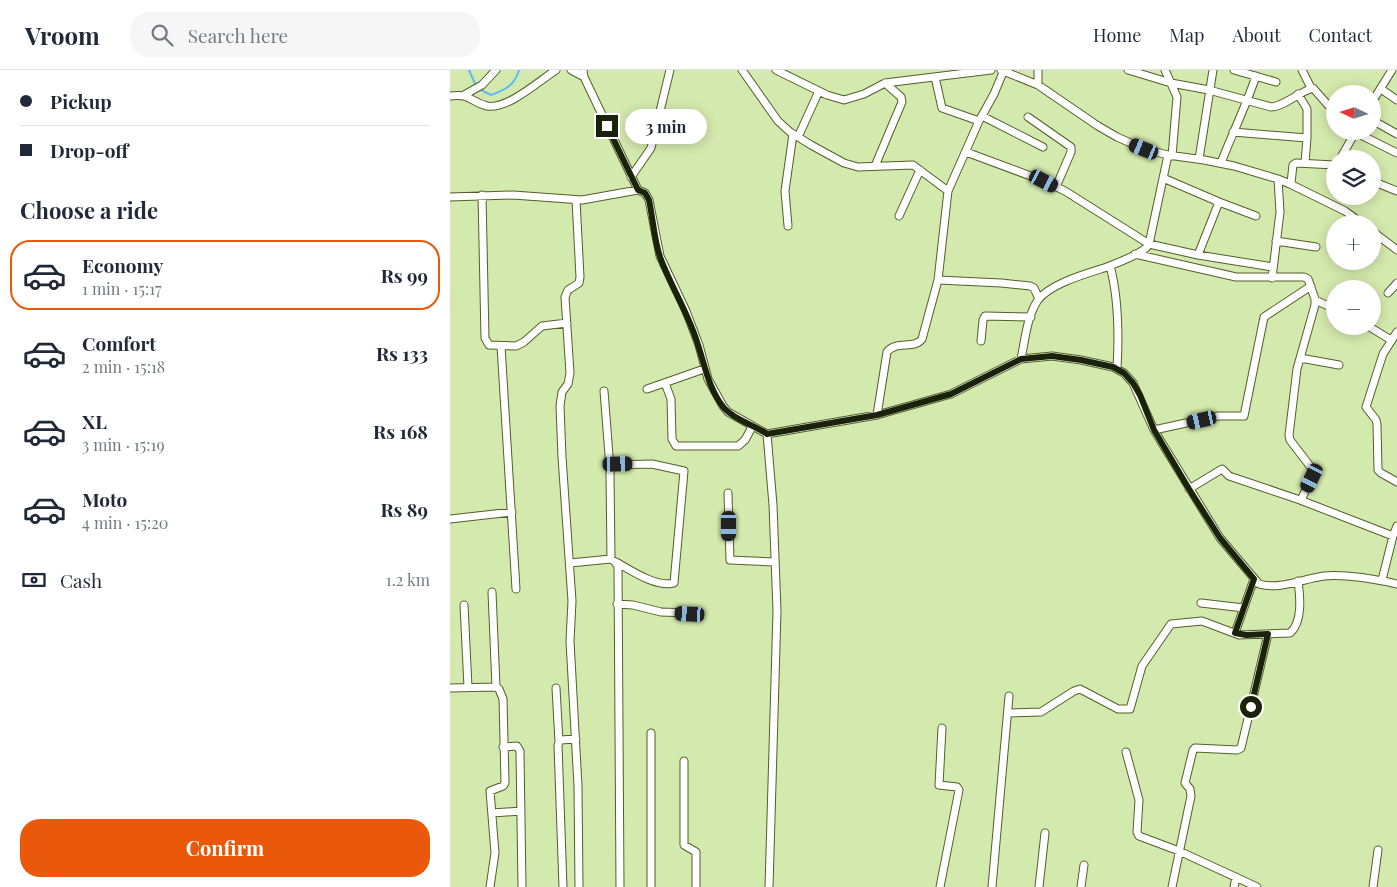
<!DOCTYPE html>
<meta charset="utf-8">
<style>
body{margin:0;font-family:"Playfair Display",serif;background:#f6f6f7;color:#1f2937;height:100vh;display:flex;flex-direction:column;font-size:19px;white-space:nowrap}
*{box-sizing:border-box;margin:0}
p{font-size:16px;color:#747a83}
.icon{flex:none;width:28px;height:28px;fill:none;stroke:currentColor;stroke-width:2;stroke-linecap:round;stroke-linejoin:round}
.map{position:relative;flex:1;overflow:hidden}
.panel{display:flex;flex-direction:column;background:#fff;width:450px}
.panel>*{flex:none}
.hud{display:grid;align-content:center;height:110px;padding:0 20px;background:#fff}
.needle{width:32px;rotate:274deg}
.fabs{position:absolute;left:876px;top:15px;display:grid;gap:10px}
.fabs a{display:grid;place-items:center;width:55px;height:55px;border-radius:50%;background:#fff;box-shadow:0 2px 12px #0003;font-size:25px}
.end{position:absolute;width:22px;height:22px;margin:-11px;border:6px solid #1b220a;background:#fff;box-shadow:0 0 0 2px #fff}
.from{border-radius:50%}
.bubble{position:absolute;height:35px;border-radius:18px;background:#fff;box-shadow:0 2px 12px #0003;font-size:16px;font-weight:700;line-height:35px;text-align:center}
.car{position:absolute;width:15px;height:30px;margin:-15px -8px;border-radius:6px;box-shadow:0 0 4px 1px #0007;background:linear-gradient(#222 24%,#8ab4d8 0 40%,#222 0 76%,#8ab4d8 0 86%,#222 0)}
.hud b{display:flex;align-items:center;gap:18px;height:48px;font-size:19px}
.hud b+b{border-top:1px solid #e0e1e3}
.hud i{width:12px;height:12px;background:#1f2937}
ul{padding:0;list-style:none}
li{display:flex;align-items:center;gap:15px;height:70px;margin:0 10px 8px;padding:0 10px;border:2px solid transparent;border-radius:20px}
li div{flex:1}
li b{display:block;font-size:19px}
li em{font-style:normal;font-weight:700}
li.current{border-color:#ea580c}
li>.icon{width:45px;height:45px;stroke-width:1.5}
h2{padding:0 20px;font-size:22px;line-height:60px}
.pay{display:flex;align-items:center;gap:12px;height:55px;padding:0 20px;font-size:19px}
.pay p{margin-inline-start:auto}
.cta{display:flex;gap:10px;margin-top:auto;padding:10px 20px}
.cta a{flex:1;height:58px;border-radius:20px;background:#ea580c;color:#fff;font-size:20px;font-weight:700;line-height:58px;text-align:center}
header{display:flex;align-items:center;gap:30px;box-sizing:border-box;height:70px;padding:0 25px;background:#fff;border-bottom:1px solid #e0e1e3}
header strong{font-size:24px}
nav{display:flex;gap:28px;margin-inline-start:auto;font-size:18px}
.search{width:350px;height:45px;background:#f6f6f7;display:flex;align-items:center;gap:12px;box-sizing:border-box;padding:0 18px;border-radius:20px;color:#747a83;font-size:19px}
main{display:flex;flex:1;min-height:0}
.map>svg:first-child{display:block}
</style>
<header>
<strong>Vroom</strong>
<div class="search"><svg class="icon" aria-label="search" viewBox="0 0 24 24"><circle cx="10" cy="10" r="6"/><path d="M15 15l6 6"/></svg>Search here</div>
<nav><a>Home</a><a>Map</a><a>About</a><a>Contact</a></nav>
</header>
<main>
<section class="panel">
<div class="hud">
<b><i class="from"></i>Pickup</b>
<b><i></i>Drop-off</b>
</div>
<h2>Choose a ride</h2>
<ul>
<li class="current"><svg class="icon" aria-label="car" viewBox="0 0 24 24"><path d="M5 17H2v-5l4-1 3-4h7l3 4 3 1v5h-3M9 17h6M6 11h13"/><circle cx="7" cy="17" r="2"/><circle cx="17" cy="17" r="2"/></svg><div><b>Economy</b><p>1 min · 15:17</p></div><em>Rs 99</em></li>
<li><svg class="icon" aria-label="car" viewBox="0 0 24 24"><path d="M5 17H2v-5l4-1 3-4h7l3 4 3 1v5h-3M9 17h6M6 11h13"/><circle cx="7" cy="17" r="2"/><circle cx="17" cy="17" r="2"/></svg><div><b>Comfort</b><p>2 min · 15:18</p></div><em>Rs 133</em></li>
<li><svg class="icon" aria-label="car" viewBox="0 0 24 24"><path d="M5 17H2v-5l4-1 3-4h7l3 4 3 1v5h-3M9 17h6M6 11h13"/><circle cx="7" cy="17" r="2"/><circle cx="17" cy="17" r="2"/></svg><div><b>XL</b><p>3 min · 15:19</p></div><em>Rs 168</em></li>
<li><svg class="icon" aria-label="car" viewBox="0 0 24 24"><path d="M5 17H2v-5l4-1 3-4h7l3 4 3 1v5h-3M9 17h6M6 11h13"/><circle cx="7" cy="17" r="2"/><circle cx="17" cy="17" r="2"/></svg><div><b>Moto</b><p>4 min · 15:20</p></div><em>Rs 89</em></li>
</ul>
<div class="pay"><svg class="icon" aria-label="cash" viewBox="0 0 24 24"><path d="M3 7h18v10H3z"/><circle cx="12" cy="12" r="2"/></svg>Cash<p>1.2 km</p></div>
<div class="cta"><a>Confirm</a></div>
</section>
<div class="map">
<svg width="947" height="817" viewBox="0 0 947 817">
<rect width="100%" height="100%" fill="#d4e9ad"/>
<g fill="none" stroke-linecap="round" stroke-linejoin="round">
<path stroke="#62b7f6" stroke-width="2" d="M19 0 26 16
M29 19 41 25C55 20 65 15 69 0"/>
<g stroke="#506029" stroke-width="9">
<path id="minor" d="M121 0 134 7
M133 0 134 7 188 120
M292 0 328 51 340 62 361 75 394 93 408 97 463 95 498 121
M326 0 377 25 394 30 414 24 435 13 541 0
M551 0 588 15 648 56 667 67 694 79 718 85 754 90 784 96 828 109 840 114 841 113 843 95 846 93 885 95
M588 0V15
M678 0 721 13 759 20 821 37C833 37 849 22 863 18L885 43
M715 0 727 27 722 86
M784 0 826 12
M852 0 861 18
M485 7 492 38 529 51
M931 19 947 30
M14 25 32 15 46 0
M0 26C21 23 20 32 37 36 57 40 89 11 106 0
M922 32 942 0
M532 46 593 77
M578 47 621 77V82L606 117
M922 50 947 64
M903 61 947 83
M783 62 857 68V39L848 24
M348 67 369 21
M516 82 594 111 615 121 699 174 748 185 823 197
M749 89 763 0
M890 89 906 61
M771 93C782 64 796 36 806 6
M855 93 857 68
M425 96 452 32 451 27 435 13
M181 107 201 78 220 0
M713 108 769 132 806 146
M922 111 947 121
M840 114 895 141 913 154
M32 125 35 268 39 275 66 276 74 272 92 256 117 253
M0 127 63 125 132 130 188 120 195 123 199 130 210 186 236 241 249 275 258 309 273 336 278 342 317 364 323 435 327 541 319 817
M126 130 130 207 129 213 118 220 115 227 120 303 118 314 112 322 110 336 112 387 122 531 120 571 128 716 129 817
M449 146 470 100
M338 156 335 121 343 64
M922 161 947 180
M826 171 866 177
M685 184 786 207H854L858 209 865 229V235L847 299 839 365 840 370 863 400 862 407 851 430
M748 185 769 132
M660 196C669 229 669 264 667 299
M822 208 830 142 828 109
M488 210 551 213 580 216 584 218 589 229
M938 223 947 213
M865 230 885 239
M918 256 941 270
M947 262 933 284 916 337 926 350 927 354 928 400 931 403 947 412
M531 271 533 250 535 246 581 247
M51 276 66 519
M850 288 889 295
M571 289C575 270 577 246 588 230 600 214 635 204 654 198 667 193 685 187 696 178L699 174 718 85
M215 313 221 329 222 369 226 376H288L295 370 302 357
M197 319 254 299
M154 321 160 398
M427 345 437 282C446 270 464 280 472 269L488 210 498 121 529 51 544 24 554 0
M704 360 768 346H794L814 247 861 216
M317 364 427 345 501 324 571 289 602 286 631 290 663 297 674 303 683 313 704 360 770 468 809 514C830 520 852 509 874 506 898 504 924 509 947 514
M739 419 772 399 779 406 850 430 943 466
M278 423 280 490 325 492
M0 449 62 442
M161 489 160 403 162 395 202 394 234 401 224 513C207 518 180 500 166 492
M120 493 161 489 165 492 168 497 170 817
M932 510 943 466 947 456
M42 522 46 617
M751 533 794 538
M167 534 183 535 211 542 240 543
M14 535 18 617
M785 563 804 509
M0 618 46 617 49 619 53 629 55 713 53 716 40 721 45 783 40 817
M106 618 109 672
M558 643 591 642 624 621 630 619 668 639H680L692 596 721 554 752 551 789 565 840 563C853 552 850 526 848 511
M53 677 67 676 70 681 72 817
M676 682 689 730 687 762 689 766 729 781 807 817
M234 691V775L246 782V817
M42 743 71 741
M113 817 108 675 110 670 126 669
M201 817V663
M490 817 509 720 507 717 489 715 492 658
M542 817 559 626
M589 817 595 763
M631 817 634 795
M722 817 741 726 740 719 735 713 743 680 745 678 787 680 791 678 818 564
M784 817 786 807
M923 817 928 780"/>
</g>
<use href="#minor" stroke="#fff" stroke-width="7"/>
</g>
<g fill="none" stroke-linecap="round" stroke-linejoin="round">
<path stroke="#1b220a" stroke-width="6" d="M157 56 188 120 195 123 199 130C203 149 204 169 210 187 221 217 239 244 248 275 255 296 259 320 274 338 286 351 303 354 317 364L427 345 501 324 571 289 602 286 631 290 663 297 674 303 683 313 690 325 704 360 739 419 770 468 804 509 785 563 796 565 818 564 801 637"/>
</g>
</svg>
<div class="fabs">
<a><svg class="needle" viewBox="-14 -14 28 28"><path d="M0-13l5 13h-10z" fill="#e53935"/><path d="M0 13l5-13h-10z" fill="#747a83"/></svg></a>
<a><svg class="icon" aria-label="layers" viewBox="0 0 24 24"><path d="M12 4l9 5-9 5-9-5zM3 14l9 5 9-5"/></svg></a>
<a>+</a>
<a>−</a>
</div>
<i class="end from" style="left:801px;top:637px"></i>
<i class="end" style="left:157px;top:56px"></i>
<div class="bubble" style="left:175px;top:39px;width:82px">3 min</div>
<i class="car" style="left:694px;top:79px;rotate:292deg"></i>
<i class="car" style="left:594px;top:111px;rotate:117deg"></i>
<i class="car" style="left:752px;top:350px;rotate:257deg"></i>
<i class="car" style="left:168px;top:394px;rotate:89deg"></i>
<i class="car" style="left:862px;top:408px;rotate:206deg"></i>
<i class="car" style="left:279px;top:456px;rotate:180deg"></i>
<i class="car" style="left:240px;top:544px;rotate:273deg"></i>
</div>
</main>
